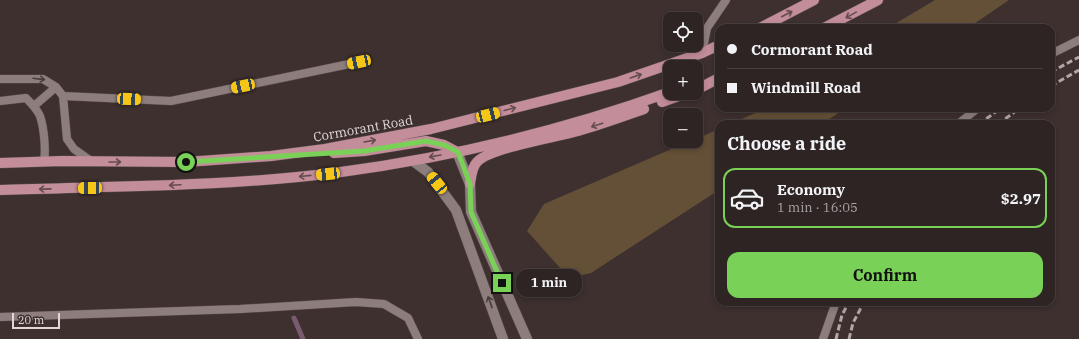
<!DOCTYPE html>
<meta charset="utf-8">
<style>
body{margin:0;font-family:"IBM Plex Serif",serif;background:#3a3030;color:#f1f3f6;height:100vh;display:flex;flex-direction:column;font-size:15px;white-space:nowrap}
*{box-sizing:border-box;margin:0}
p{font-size:13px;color:#a7a4a6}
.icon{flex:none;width:22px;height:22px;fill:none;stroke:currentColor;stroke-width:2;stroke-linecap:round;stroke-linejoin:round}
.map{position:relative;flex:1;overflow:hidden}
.details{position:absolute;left:715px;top:120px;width:340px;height:186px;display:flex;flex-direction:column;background:#2e2423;border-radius:12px;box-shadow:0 2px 6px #0003,0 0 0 1px #494141}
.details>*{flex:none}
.guide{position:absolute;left:715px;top:24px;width:340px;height:88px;border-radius:12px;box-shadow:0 2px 6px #0003,0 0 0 1px #494141;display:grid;align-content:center;height:88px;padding:0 12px;background:#2e2423}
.fabs{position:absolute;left:663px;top:12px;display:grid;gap:8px}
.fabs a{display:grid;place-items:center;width:40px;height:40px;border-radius:8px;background:#2e2423;box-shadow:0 2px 6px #0003,0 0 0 1px #494141;font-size:20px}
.scale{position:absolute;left:12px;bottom:10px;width:48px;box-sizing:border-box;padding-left:4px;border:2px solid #e0d7d7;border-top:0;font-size:11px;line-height:14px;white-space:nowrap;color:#e0d7d7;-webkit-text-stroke:3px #3d302f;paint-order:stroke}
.end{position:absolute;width:18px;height:18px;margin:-9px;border:5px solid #7ad157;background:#111;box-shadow:0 0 0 2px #111}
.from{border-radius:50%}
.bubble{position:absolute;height:28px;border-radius:12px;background:#2e2423;box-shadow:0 2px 6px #0003,0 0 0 1px #494141;font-size:13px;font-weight:700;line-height:28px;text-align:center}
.car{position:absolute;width:12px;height:24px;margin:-12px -6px;border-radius:5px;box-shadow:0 0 3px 1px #0007;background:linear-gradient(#f5c518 24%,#345 0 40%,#f5c518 0 76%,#345 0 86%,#f5c518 0)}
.guide b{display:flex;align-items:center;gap:14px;height:38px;font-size:15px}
.guide b+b{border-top:1px solid #494141}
.guide i{width:10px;height:10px;background:#f1f3f6}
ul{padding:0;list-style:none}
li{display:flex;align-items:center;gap:12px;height:60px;margin:0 8px 6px;padding:0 4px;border:2px solid transparent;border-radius:12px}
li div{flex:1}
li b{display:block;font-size:15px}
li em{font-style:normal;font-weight:700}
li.selected{border-color:#7ad157}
li>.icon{width:36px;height:36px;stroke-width:1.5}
h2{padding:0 12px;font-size:18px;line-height:48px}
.action{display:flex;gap:8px;margin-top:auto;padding:8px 12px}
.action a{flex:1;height:46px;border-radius:12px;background:#7ad157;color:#111;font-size:16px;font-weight:700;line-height:46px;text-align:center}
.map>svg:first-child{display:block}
</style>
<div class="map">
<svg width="1079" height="339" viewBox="0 0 1079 339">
<rect width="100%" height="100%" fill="#3d302f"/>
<path fill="#644f37" d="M935 0H1009L968 28H888Z
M767 108H846L822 124H730Z
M719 129V190L591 273 569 278 527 231 544 204 690 141H696V139Z"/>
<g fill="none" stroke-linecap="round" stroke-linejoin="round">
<path stroke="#785b6f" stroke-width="5" d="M294 318 303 339"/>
<g stroke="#584d4d" stroke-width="9">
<path id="lane" d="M702 53 707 28 726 0
M1051 54 1079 40
M0 79H43L56 87 63 96 67 139 74 149 91 161
M63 96 171 101 359 62
M0 101 26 98C32 104 37 109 40 116 44 128 46 149 44 162
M34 106 56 87
M958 124 978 108
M0 317 240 309 356 302 384 304 408 318 418 339
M823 339 836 302"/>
</g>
<g stroke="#584d4d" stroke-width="11">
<path id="street" d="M457 152 470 184 471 212 527 339
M413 161 428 172 456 210 503 339"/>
</g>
<g stroke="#584d4d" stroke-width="11">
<path id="primary" d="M760 28 814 0
M824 28 878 0
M696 90 719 78
M662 102 687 93
M334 153 364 151 426 141 444 145 457 152
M0 163 62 161 186 162 271 156 325 149 431 129 618 82 702 53 719 45
M470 184C471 177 472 166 478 161 491 148 553 138 574 132 597 126 621 117 644 109
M0 190C114 186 228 187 341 172 453 157 564 130 670 92"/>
</g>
<use href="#lane" stroke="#8d7e7d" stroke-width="8"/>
<use href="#street" stroke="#8d7e7d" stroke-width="10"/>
<use href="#primary" stroke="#c38d9a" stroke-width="10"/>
<path stroke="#b1a7a7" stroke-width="3" stroke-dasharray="6 3" stroke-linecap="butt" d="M1051 72 1079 57
M1051 86 1079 70
M979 124 1001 108
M998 124 1020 108
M836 339 842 315 849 302
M849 339 853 323 864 302"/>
</g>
<defs><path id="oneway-shaft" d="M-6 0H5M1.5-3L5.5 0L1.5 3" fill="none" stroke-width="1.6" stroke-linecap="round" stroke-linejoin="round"/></defs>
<g stroke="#654c4f">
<use href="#oneway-shaft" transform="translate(787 14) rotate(-27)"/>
<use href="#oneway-shaft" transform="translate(851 15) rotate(151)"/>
<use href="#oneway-shaft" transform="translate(636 76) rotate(-19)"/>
<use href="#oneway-shaft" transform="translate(510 109) rotate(-14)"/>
<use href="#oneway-shaft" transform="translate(597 125) rotate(162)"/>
<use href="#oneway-shaft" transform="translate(370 141) rotate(-10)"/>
<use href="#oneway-shaft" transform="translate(435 156) rotate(170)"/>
<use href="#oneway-shaft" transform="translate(115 162)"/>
<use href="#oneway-shaft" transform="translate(305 176) rotate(174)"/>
<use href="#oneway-shaft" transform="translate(175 185) rotate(177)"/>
<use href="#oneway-shaft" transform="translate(45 189) rotate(179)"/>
</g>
<g stroke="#493c3b">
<use href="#oneway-shaft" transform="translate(39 79) rotate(7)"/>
<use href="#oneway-shaft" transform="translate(490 302) rotate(-110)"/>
</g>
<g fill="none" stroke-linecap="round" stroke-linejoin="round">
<path stroke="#7ad157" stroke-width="5" d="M186 162 364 151 426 141 444 145 458 152 470 184 471 212 502 283"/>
</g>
<g text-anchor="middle" stroke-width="4" stroke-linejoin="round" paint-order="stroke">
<g font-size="13" fill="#e0d7d7" stroke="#3d302f">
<text transform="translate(363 128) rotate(-10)" y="5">Cormorant Road</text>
</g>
</g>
</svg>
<div class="fabs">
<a><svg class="icon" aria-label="locate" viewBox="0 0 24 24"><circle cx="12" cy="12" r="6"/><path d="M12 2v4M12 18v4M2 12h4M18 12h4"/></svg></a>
<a>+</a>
<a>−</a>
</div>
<div class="scale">20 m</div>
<i class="end from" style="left:186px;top:162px"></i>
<i class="end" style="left:502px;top:283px"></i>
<div class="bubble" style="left:516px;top:269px;width:66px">1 min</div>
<i class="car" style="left:359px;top:62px;rotate:258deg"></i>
<i class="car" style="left:243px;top:86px;rotate:258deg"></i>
<i class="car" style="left:129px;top:99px;rotate:93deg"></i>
<i class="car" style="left:488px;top:115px;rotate:76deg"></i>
<i class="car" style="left:328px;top:174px;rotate:264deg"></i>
<i class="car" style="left:437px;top:183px;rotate:321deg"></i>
<i class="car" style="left:90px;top:188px;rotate:269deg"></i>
<div class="guide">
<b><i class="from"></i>Cormorant Road</b>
<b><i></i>Windmill Road</b>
</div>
<section class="details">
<h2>Choose a ride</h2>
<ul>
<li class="selected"><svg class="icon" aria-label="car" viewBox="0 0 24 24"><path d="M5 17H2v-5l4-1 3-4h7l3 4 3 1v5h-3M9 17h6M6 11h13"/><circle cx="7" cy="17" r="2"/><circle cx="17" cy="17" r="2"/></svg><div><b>Economy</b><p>1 min · 16:05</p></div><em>$2.97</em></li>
</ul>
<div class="action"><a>Confirm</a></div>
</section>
</div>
